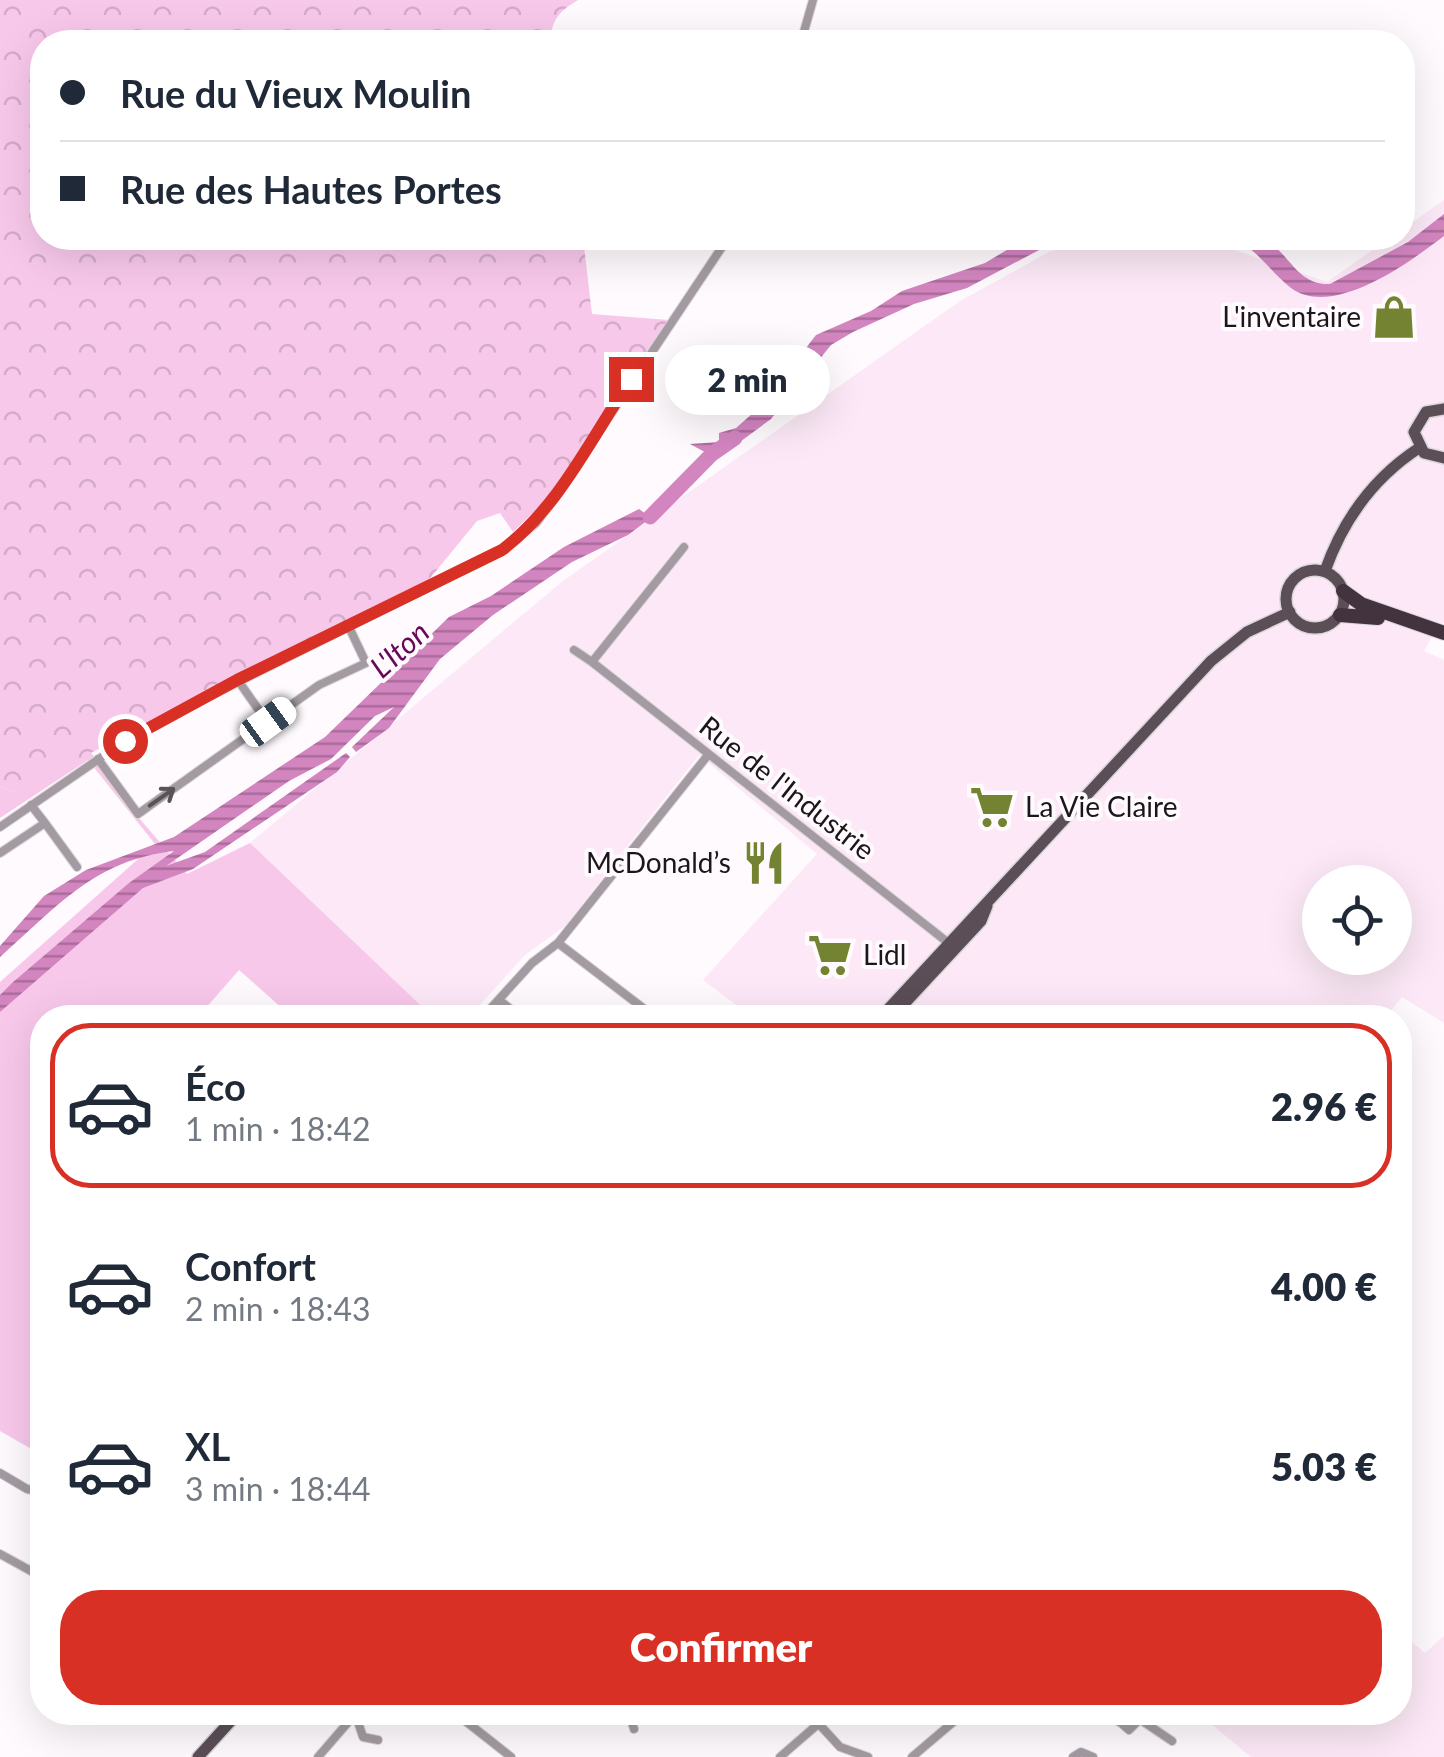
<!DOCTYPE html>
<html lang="fr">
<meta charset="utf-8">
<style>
body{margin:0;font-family:Lato,sans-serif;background:#f2f2f3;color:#1f2937;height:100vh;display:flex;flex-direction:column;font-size:38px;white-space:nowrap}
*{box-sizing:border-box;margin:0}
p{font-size:32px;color:#747a83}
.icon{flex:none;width:55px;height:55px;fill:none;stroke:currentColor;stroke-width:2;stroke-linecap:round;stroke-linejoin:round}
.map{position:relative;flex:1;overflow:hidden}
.drawer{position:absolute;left:30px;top:1005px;width:1382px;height:720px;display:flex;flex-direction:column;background:#fff;border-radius:40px;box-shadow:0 10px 40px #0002}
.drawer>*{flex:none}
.banner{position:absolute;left:30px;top:30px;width:1385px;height:220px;border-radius:40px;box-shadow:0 10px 40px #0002;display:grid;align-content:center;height:220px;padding:0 30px;background:#fff}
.fabs{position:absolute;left:1302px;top:865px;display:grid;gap:20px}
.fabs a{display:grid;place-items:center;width:110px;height:110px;border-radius:50%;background:#fff;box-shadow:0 10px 40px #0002;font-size:50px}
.end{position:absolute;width:45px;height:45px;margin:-22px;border:12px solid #d93025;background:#fff;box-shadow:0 0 0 5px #fff}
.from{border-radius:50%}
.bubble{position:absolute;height:70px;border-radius:35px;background:#fff;box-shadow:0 10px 40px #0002;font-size:32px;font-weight:800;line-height:70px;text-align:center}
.car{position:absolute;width:30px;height:60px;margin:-30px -15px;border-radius:12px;box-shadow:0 0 8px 2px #0007;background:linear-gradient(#fff 24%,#345 0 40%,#fff 0 76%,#345 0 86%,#fff 0)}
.banner b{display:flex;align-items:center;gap:35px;height:95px;font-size:38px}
.banner b+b{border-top:2px solid #e0e1e3}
.banner i{width:25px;height:25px;background:#1f2937}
ul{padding:18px 0 0;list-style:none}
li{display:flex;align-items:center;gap:30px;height:165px;margin:0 20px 15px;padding:0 10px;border:5px solid transparent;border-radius:40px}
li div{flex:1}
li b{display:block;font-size:38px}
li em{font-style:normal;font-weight:800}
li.active{border-color:#d93025}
li>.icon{width:90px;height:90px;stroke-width:1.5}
.action{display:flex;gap:20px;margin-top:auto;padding:20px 30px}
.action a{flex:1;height:115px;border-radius:40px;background:#d93025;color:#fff;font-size:40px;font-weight:800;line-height:115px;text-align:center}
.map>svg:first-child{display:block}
</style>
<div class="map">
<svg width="1444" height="1757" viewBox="0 0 1444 1757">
<defs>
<pattern id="forest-crowns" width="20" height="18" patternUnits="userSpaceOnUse" patternTransform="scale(2.5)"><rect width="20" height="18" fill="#f8c8eb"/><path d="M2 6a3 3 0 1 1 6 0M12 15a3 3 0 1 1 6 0" fill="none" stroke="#d4abc9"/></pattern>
<pattern id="water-rules" width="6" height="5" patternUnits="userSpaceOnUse" patternTransform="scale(2.5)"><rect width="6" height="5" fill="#d385c0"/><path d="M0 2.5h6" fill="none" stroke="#aa6c9b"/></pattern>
</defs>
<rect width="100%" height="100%" fill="#fefafd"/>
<path fill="#fce8f6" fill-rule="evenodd" d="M1444 200V623H1439L1424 651 1444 660V1023L1402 997 1385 1018 752 1017 703 980 817 854 699 755 565 926 525 955 469 1017H433L250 843 563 581 960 301 1051 251 1131 238H1200L1327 282 1390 238H1402L1403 229ZM1320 882H1395V958H1320Z
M1400 1632 1425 1653 1444 1636V1757H1251L1198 1713 1400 1712Z"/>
<path fill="#f8c8eb" d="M90 751 133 811 187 874 250 843 433 1017H292L239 970 198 1017 42 1018V1455L0 1431V982L155 844 88 760 0 818V787L14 792Z"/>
<path fill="url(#forest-crowns)" d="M0 0H578C561 10 549 21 552 42H42V238H583L592 314 669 320 545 501 513 532 500 513 477 521 427 582 14 792 0 787Z"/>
<path fill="url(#water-rules)" d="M1444 214V236C1410 262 1333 319 1291 288 1270 272 1257 248 1232 238 1239 238 1249 236 1257 238 1288 244 1293 286 1330 284L1408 242Z
M1027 238H1110L1041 249 967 288 914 304 853 332 831 345 771 419 726 452 719 447 716 458 690 444 719 442V433L736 428 762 405 816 335 871 311 902 291 985 263Z
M659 503 664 508 628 535 572 562 493 615 440 659 389 728 356 752 352 747 394 707 375 716 331 759 289 781 166 866 205 852 346 753 350 757 337 772 193 869 143 888 0 1012V995L12 983 129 883 174 851C94 860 56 908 0 957V946L44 896 86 870 174 837 325 737 449 617 491 596 564 547 639 509 646 514Z"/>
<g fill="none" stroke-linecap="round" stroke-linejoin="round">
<path stroke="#d385c0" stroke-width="15" d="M650 517 712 454 735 438"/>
<g stroke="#dad6d9" stroke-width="10">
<path id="street" d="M801 42 813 0
M684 547 592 662 951 945
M574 650 592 662
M237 679 268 723
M98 759 138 814 319 685 366 663 348 625
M45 823 77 867
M0 827 125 741 184 709 502 550 536 523 554 499 728 238
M0 853 45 823 31 805
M558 943 656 1018
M499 1000 522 1018
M482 1018 532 963 558 943 708 755
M0 1473 27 1489 42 1492
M0 1554 42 1577
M454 1712 511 1757
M629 1712 634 1729
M1102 1712 1121 1723
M1127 1712 1121 1723 1129 1730 1138 1721 1132 1712
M356 1716 363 1737 378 1740
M1138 1718 1172 1741
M819 1724 840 1747 868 1757
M318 1757 357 1712
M780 1757 832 1712
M912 1757 965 1712
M1073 1757 1081 1752 1093 1757"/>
</g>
<g stroke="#dad6d9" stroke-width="14">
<path id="primary" d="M1444 409 1426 412 1414 432 1424 453 1444 458
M1286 599a29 29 0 1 1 58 0a29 29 0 1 1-58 0Z
M1325 571C1343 520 1373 478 1419 448
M880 1018 1211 661 1247 632 1290 612
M891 1018 981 921 987 906
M198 1757 239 1712"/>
</g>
<g stroke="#dad6d9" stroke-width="16">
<path id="highway" d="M1343 591 1361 604 1444 633
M1340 615 1378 618"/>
</g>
<use href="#street" stroke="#a39ba1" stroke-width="8"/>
<use href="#primary" stroke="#5b4e57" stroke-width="11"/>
<use href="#highway" stroke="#42333e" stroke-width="14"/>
</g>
<defs><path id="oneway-shaft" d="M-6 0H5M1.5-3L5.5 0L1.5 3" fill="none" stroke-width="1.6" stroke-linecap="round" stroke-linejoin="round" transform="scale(2.5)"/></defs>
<use stroke="#595257" href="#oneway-shaft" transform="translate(162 797) rotate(-35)"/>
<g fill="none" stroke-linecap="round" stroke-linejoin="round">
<path stroke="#d93025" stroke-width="12" d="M125 741 237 680 502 550C560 506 591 438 631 379"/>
</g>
<defs>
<g id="shop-bare" transform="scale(3.45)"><path d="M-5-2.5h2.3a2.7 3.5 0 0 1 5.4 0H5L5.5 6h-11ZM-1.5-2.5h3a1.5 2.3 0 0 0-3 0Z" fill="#748331" stroke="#fefafd" stroke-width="2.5" paint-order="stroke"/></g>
<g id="supermarket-bare" transform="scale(3.45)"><path d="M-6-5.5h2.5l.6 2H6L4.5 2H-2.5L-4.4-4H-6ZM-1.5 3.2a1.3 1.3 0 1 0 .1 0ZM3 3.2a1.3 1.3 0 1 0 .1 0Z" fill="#748331" stroke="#fefafd" stroke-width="2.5" paint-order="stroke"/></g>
<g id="restaurant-bare" transform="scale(3.45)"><path d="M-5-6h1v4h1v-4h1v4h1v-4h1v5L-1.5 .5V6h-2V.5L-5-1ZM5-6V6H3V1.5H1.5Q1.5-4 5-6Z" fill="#748331" stroke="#fefafd" stroke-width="2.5" paint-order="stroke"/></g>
</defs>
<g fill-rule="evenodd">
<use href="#shop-bare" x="1394" y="317"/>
<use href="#supermarket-bare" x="992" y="807"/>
<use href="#restaurant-bare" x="764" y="863"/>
<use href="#supermarket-bare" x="830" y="955"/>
</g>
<g text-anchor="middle" stroke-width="8" stroke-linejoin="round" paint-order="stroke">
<g font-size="28" fill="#1c161b" stroke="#fefafd" text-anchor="end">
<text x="1361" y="327">L'inventaire</text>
<text x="1025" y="817" text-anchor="start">La Vie Claire</text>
<text x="731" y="873">McDonald’s</text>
<text x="863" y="965" text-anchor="start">Lidl</text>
</g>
<g font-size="28" fill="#1c161b" stroke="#fefafd">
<text transform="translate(787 788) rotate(38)" y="10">Rue de l'Industrie</text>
</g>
<g font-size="30" font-style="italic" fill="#680759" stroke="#fefafd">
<text transform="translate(400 650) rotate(-42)" y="10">L'Iton</text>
</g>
</g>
</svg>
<div class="fabs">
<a><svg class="icon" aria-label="locate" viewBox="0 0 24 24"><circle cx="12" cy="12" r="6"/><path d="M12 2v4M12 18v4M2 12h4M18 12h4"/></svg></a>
</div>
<i class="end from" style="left:125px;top:741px"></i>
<i class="end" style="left:631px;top:379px"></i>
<div class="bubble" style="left:665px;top:345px;width:165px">2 min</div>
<i class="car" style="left:268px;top:722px;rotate:54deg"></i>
<div class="banner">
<b><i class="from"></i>Rue du Vieux Moulin</b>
<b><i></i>Rue des Hautes Portes</b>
</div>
<section class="drawer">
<ul>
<li class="active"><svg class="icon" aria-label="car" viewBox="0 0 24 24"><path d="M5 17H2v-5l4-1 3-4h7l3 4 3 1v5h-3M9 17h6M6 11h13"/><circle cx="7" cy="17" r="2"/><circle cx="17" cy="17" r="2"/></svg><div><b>Éco</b><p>1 min · 18:42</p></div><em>2.96 €</em></li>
<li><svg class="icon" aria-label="car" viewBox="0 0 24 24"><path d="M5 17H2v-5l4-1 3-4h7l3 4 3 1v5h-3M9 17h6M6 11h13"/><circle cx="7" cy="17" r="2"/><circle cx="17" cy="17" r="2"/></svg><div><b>Confort</b><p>2 min · 18:43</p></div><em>4.00 €</em></li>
<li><svg class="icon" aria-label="car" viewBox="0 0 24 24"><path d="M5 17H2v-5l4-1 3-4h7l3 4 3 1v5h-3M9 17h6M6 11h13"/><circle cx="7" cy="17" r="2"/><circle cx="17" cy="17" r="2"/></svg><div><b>XL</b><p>3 min · 18:44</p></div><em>5.03 €</em></li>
</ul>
<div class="action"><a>Confirmer</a></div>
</section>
</div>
